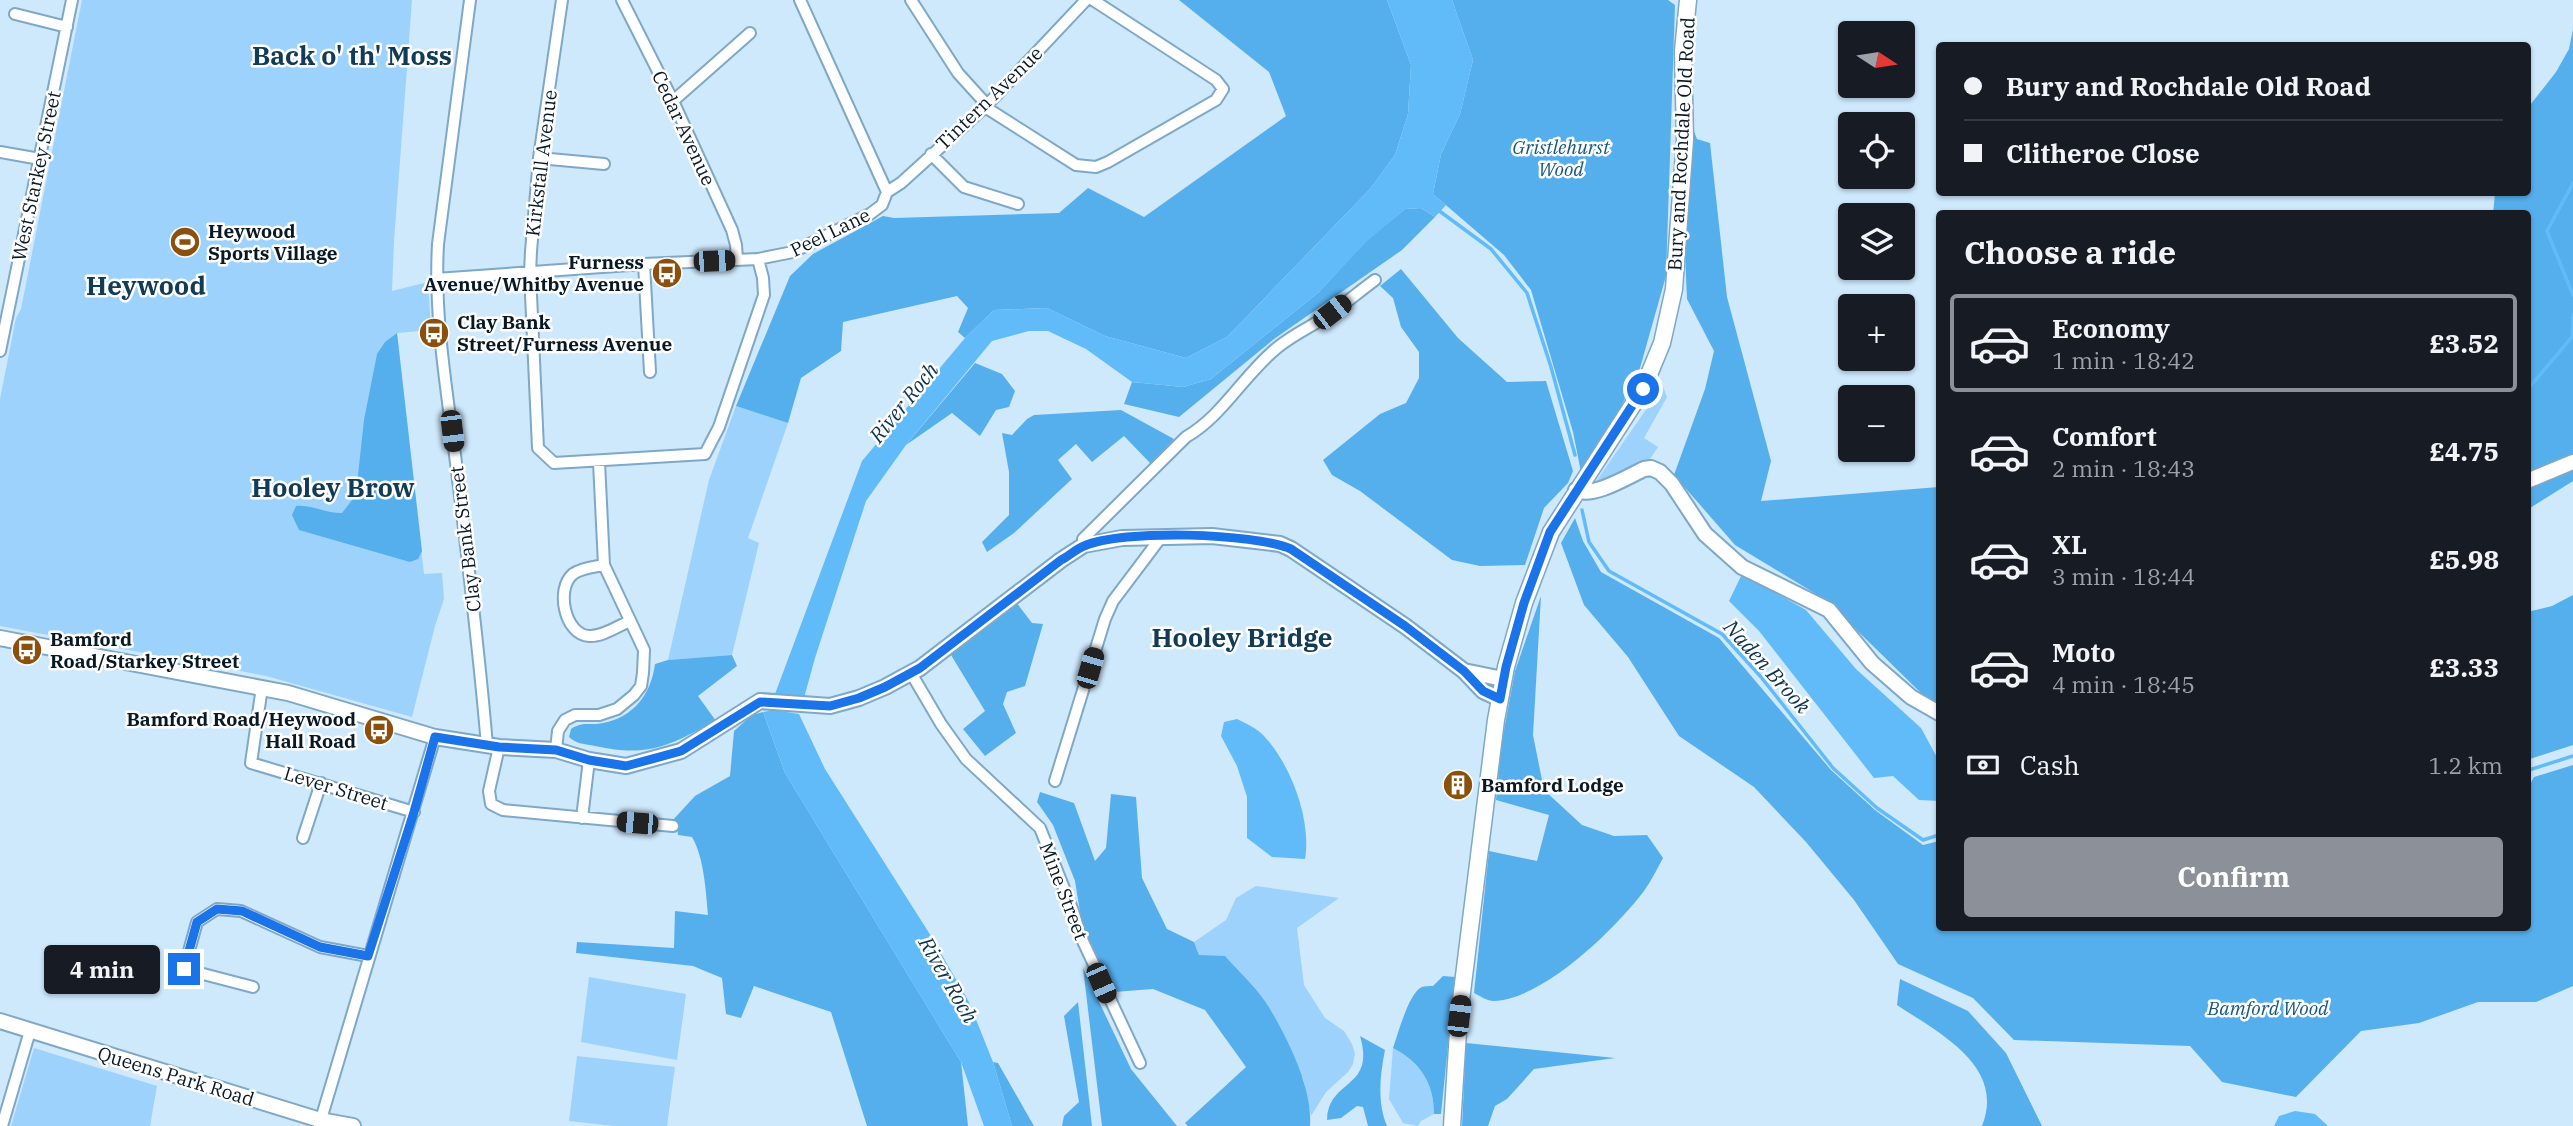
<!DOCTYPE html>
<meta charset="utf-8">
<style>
body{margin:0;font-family:"IBM Plex Serif",serif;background:#242831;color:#f1f3f6;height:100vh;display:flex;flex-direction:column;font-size:26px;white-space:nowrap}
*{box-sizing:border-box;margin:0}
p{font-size:23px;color:#9ea1a6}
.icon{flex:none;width:38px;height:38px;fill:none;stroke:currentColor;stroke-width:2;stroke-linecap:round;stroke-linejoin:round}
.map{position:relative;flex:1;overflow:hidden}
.drawer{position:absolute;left:1936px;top:210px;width:595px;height:721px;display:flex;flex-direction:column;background:#171b24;border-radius:7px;box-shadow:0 2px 5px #0004}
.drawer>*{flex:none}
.hud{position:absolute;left:1936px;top:42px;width:595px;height:154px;border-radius:7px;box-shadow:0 2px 5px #0004;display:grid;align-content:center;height:154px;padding:0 28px;background:#171b24}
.needle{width:46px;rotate:102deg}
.controls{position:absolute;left:1838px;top:21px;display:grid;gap:14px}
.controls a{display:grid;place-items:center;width:77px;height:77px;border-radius:7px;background:#171b24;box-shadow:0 2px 5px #0004;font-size:35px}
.end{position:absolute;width:32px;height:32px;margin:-16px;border:9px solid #1a73e8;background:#fff;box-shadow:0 0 0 4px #fff}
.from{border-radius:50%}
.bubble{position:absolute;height:49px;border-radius:7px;background:#171b24;box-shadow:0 2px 5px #0004;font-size:23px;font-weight:700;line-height:49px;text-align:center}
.car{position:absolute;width:21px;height:42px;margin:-21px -10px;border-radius:9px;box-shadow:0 0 5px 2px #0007;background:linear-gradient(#222 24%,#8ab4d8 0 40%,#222 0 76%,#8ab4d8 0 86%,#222 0)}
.hud b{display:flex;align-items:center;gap:24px;height:66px;font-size:26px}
.hud b+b{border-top:2px solid #363941}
.hud i{width:18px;height:18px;background:#f1f3f6}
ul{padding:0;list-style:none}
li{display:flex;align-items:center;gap:21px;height:98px;margin:0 14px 10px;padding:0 14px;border:4px solid transparent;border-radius:7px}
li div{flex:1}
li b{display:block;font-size:26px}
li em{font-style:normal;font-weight:700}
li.active{border-color:#8c9099}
li>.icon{width:63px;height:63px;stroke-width:1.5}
h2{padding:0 28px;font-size:32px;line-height:84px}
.pay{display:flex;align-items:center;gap:18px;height:77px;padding:0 28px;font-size:26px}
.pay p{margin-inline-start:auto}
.button{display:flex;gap:14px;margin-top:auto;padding:14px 28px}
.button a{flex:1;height:80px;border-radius:7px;background:#8c9099;color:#fff;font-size:28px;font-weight:700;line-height:80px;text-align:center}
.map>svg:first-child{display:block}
</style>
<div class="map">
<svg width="2573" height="1126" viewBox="0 0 2573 1126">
<rect width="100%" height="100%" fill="#cee8fc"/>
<path fill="#9cd2fc" d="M82 0H412L394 241 392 291 428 282 431 330 397 333 424 574 442 573 444 599 435 626 412 717 266 676 0 626V399L16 318 21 309Z
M1661 382 1667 397 1644 438 1658 447 1648 462 1633 466 1603 483H1597V480L1650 404Z
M736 406 788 423 748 538 759 543 732 655 668 660 709 480Z
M1256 886 1339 898 1297 928 1304 985 1325 1018 1344 1031 1352 1044 1355 1054 1353 1064 1348 1072 1326 1092 1311 1116 1303 1078 1199 955 1194 942 1226 920 1236 898Z
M589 977 686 994 677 1060 581 1042Z
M34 1048 157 1086 150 1126H11Z
M1393 1048C1420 1062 1434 1083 1434 1114L1421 1121 1418 1126 1403 1123 1389 1099Z
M577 1056 675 1067 667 1126H614L569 1121Z"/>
<path fill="#56afed" d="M1179 0H1387L1411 65 1408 114 1395 155 1370 189 1227 337 1186 358 1105 336 1047 308 994 310 965 338 958 332 968 308 957 296 843 322 841 351 801 378 788 423 736 406 790 276 813 254 883 216 894 218 1059 213 1088 188 1144 217 1286 116 1269 72Z
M1452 0H1668L1675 5 1666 276 1638 375 1582 477 1573 432 1531 290 1504 255 1433 194 1441 154 1460 114 1473 60Z
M2573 29V456L2527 474V214H2493L2495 193 2527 192V109L2556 72 2569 49Z
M1692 126 1697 139 1710 143 1727 297 1771 461 1761 501 1939 487V703L1922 694 1826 600 1735 545 1674 475 1705 389 1714 351 1687 299 1685 254Z
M1421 208 1435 217 1402 250 1274 339 1179 417 1124 404 1132 382 1183 387 1211 379 1319 292 1366 241 1405 209Z
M1401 269 1458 338 1507 382 1546 381 1573 471 1568 483 1544 508 1525 565 1480 566 1452 560 1360 491 1332 475 1323 460 1380 414 1406 403 1419 378V352L1401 327 1393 298 1380 286Z
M397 333 422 551 418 559 410 562 299 530 292 515 296 506C312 504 326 514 342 513L353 499 358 475 364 420 377 354 385 342Z
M975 363 1002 374 1015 391 1009 407 996 410 980 436 952 413 906 445Z
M1121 410 1174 439 1151 464 1124 436 1092 462 1076 444 1058 460 1072 479 1014 533 987 552 982 542 1009 515V472L1002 433 1012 435 1027 419 1034 415Z
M2573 470V481L2530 508 2531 534 2527 533V487Z
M1575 518 1583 541 1601 572 1719 638 1831 770 1875 810 1923 845 1939 841V928H2527V790L2534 777 2573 765V986L2536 1002H2478L2419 1023 2361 1031 2296 1097 2222 1082 2190 1046 2014 1040 1973 998 1898 964 1854 900 1806 842 1754 787 1679 736 1628 657 1584 605 1561 543Z
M2573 595V745L2527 760V612L2552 606Z
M1541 596 1533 735 1544 790 1582 825 1614 836 1647 835 1663 858C1657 869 1651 881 1644 891 1615 929 1544 999 1494 1001 1487 1001 1480 996 1474 993L1489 851 1537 861 1549 815 1496 800 1502 741 1515 671Z
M1016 602 1032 623 1043 624 1025 686 1007 692 1003 704 1016 733 985 756 963 729 985 711 951 655Z
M732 655 737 666 698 696 716 721C669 745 650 758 595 746 585 744 576 744 569 737L571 729C584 721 589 726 603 723 634 717 651 694 655 664L668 660Z
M763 712 785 773 961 1062 968 1126H867L831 1012 754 986 741 1018 726 1014 722 978 693 966 576 953 577 942 674 948 675 911 708 915C706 892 704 857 692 837L678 835 677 826 672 821 695 796 730 776 734 731 752 715Z
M1040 792 1074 803 1095 861 1106 848 1111 794 1136 797 1142 878 1167 929 1194 942 1199 955 1225 956C1240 973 1259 990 1270 1009 1289 1041 1313 1090 1310 1126H1188L1185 1123 1246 1067 1205 1010 1153 989 1114 992 1107 985 1083 930 1075 881 1053 825 1037 802Z
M1083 968 1131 1069 1177 1126H1102Z
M1443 976 1455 977 1441 1114H1434C1434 1083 1420 1062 1393 1048 1398 1034 1409 992 1422 987 1424 986 1431 986 1433 986Z
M1900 979 1968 1011 2006 1053 2042 1126H1982C2006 1066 1939 1033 1897 1005Z
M1078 1002 1092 1126H1062L1064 1116 1079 1102 1064 1016Z
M1360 1036 1385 1050C1380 1075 1377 1102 1387 1126H1368L1363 1107 1357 1106 1341 1118 1327 1120C1328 1078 1376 1090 1360 1036Z
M1466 1043 1615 1058 1534 1069 1507 1099 1495 1106 1488 1126H1462Z
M993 1062 998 1063 1034 1126H1012Z"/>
<path fill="#62bbf9" d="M1387 0H1452L1473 60 1460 114 1441 154 1433 194 1446 205 1435 217 1421 208 1405 209 1366 242 1319 292 1211 379 1183 387 1132 382 1086 349 1048 331H1029L992 341 906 445 866 501 815 658 804 698 775 694 862 461 965 338 994 310 1047 308 1105 336 1186 358 1227 337 1370 189 1395 155 1408 114 1411 65Z
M1742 574 1806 610 1856 669 1921 728 1939 761V801L1919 800 1893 776 1874 778 1759 631 1729 601Z
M774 710 799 714 825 769 931 936 969 1002 993 1062 1012 1126H984L961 1062 785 773 763 712Z
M1237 719C1245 723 1254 727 1261 733 1290 761 1312 820 1305 859L1272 857 1247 838V797L1237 766 1221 736 1224 722Z
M2295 1111 2315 1114 2328 1126H2274L2279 1116Z"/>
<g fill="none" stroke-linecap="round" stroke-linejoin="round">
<path stroke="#62bbf9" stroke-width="3.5" d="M2573 183 2547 231 2573 295
M1438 210 1491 249 1527 293 1551 367 1575 455
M2527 390 2572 337 2573 315
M1582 510 1589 542 1609 571 1722 634 1761 677 1833 768 1877 808 1923 840 1939 835
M2527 774 2529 770 2573 756"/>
<g stroke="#7ea8c8" stroke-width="14">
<path id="minor" d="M470 0 438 244C434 315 446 385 455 455 467 552 479 648 487 746
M562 0 539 158 531 251 530 273 538 448 554 463 705 454 719 427 764 295 763 278 758 259 793 252 870 214 882 205 887 192 800 0
M622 0 673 101 732 230 736 245 737 260
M911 0 958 73 987 105
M15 14 67 27
M673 101 750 33
M985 107 1076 165 1096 167 1108 162 1216 100 1223 89 1216 80 1093 0
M0 152 40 159
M931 154 964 187 1018 204
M539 158 604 164
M887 192 901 183 987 105 1086 0
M644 264 650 372
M436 279 644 264 758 259
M0 351 72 0
M1084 545 1083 539 1186 437C1224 415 1244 374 1278 347 1294 334 1314 325 1332 313 1347 302 1360 291 1375 280
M604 565C594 567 581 568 573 574 555 589 565 635 589 636 602 637 618 626 630 621
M911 673 941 724 966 759 1040 828 1073 911 1081 937 1140 1063
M262 687 251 763 414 812
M499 747 489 791 491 804 503 810 673 826
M556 750 558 731 565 720 575 715H599L617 709 634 695 641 686 643 673 644 650 604 565 599 462
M1055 781 1105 619 1113 601 1162 536
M582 818 589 760
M303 838 321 783
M253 987 184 969 197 922 217 909 241 911 320 947 368 956
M2 1126 30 1031
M319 1126 435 737"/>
</g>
<g stroke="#7ea8c8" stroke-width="18">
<path id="tertiary" d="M2527 481 2573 462
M1576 490C1593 498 1627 477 1644 469L1651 468 1660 472 1672 484 1705 534 1742 567 1829 610 1872 663 1911 697 1939 713
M0 638 288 693 435 737 499 747 556 750 589 760 626 766 681 751 760 701 830 706 859 698 885 687 920 668 1061 560 1084 545 1122 538 1212 536 1280 544 1291 549 1405 626 1464 671 1483 691 1500 699
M1464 671 1503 679
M0 1021 320 1120 353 1126"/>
</g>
<g stroke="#7ea8c8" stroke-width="19">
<path id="secondary" d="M1452 1126 1459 1016 1496 720 1506 667 1524 603 1551 532 1643 389 1662 343 1674 289 1685 140 1683 51 1688 0"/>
</g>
<use href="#minor" stroke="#fff" stroke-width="10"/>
<use href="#tertiary" stroke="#fff" stroke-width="14"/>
<use href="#secondary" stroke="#fff" stroke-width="16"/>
</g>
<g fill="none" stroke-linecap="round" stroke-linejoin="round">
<path stroke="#1a73e8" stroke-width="9" d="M184 969 197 922 217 909 242 911 320 947 368 956 414 812 435 737 499 747 556 750 589 760 626 766 663 756 681 751 760 702 830 706 859 698 885 687 920 668 1061 560C1069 556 1076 549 1084 546 1123 529 1253 533 1291 549L1405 626 1464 671 1483 691 1500 699 1506 667 1524 603 1550 532 1643 389"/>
</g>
<defs>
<g id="stadium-disc" transform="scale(1.575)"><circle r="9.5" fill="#8b500d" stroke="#fff"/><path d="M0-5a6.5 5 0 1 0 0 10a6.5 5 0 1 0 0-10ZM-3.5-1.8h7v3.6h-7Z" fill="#fff"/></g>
<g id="bus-disc" transform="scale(1.575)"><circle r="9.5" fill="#8b500d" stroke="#fff"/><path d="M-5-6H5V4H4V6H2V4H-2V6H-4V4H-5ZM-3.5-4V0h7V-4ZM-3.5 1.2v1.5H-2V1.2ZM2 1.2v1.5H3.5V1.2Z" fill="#fff"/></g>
<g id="building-disc" transform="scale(1.575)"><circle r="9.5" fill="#8b500d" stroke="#fff"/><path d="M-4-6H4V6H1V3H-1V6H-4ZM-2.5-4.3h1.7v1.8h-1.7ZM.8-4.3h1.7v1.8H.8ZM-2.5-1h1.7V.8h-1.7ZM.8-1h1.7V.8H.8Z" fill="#fff"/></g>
</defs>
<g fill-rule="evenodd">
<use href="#stadium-disc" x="185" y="242"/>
<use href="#bus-disc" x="667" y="273"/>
<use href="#bus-disc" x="434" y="333"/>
<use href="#bus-disc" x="27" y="650"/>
<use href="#bus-disc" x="379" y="730"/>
<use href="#building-disc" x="1458" y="785"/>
</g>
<g text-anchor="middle" stroke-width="5" stroke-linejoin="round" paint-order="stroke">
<g font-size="19" fill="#081925" stroke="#fff">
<text transform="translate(989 98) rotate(-44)" y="7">Tintern Avenue</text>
<text transform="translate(684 128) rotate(65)" y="7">Cedar Avenue</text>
<text transform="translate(1681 144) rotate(-87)" y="7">Bury and Rochdale Old Road</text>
<text transform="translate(541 163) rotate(-83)" y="7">Kirkstall Avenue</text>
<text transform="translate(36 176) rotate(-78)" y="7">West Starkey Street</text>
<text transform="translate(830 232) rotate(-26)" y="7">Peel Lane</text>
<text transform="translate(465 539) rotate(-97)" y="7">Clay Bank Street</text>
<text transform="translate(336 788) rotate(17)" y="7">Lever Street</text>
<text transform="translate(1064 891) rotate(69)" y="7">Mine Street</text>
<text transform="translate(176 1076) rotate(17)" y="7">Queens Park Road</text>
</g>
<g font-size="19" font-style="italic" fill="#145780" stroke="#fff">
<text x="1561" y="154">Gristlehurst<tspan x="1561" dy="22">Wood</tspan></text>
<text x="2268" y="1015">Bamford Wood</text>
</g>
<g font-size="19" font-weight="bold" fill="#081925" stroke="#fff" text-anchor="start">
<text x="208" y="238">Heywood<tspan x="208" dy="22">Sports Village</tspan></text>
<text x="644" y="269" text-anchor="end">Furness<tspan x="644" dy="22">Avenue/Whitby Avenue</tspan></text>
<text x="457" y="329">Clay Bank<tspan x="457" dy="22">Street/Furness Avenue</tspan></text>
<text x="50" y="646">Bamford<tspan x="50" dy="22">Road/Starkey Street</tspan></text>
<text x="356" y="726" text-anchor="end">Bamford Road/Heywood<tspan x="356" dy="22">Hall Road</tspan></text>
<text x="1481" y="792">Bamford Lodge</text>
</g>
<g font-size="21" font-style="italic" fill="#0d344d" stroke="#fff">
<text transform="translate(904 403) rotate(-51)" y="7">River Roch</text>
<text transform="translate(1767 667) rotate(48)" y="7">Naden Brook</text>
<text transform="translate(948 980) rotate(60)" y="7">River Roch</text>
</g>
<g font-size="26" font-weight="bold" fill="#123b57" stroke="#fff">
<text x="352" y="65">Back o' th' Moss</text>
<text x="146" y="295">Heywood</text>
<text x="333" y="497">Hooley Brow</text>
<text x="1242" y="647">Hooley Bridge</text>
</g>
</g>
</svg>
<div class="controls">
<a><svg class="needle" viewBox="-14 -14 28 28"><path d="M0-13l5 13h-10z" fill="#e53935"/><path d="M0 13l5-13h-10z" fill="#9ea1a6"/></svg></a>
<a><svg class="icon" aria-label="locate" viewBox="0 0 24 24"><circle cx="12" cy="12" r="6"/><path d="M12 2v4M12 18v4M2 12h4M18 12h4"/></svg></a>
<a><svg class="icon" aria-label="layers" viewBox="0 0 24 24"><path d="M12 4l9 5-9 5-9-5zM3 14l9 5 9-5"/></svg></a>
<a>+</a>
<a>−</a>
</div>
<i class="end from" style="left:1643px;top:389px"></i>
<i class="end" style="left:184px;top:969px"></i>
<div class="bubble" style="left:44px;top:945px;width:116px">4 min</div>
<i class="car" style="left:714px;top:261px;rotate:88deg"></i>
<i class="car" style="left:1332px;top:312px;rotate:52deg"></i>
<i class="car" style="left:452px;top:431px;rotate:173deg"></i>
<i class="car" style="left:1090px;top:668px;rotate:16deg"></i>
<i class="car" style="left:637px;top:823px;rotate:275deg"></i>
<i class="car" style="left:1101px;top:983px;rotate:156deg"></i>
<i class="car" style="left:1459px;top:1016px;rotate:7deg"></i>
<div class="hud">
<b><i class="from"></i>Bury and Rochdale Old Road</b>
<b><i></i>Clitheroe Close</b>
</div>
<section class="drawer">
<h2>Choose a ride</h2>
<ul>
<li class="active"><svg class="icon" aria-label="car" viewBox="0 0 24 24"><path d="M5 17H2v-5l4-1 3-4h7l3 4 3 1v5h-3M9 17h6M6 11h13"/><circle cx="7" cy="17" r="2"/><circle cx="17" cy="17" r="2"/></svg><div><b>Economy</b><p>1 min · 18:42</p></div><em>£3.52</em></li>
<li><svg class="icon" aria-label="car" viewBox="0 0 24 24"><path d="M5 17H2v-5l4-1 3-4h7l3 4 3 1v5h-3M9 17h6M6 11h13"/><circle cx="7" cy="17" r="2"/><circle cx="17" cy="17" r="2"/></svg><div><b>Comfort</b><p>2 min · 18:43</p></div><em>£4.75</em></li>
<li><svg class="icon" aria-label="car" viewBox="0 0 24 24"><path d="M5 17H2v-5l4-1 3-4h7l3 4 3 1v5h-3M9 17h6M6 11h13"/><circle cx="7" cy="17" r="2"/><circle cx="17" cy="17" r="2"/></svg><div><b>XL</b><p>3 min · 18:44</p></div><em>£5.98</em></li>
<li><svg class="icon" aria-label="car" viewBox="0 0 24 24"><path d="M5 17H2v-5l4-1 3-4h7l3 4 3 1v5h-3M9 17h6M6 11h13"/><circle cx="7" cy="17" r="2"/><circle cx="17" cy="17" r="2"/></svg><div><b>Moto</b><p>4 min · 18:45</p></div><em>£3.33</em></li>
</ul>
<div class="pay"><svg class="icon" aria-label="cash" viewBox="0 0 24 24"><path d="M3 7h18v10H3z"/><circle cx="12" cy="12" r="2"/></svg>Cash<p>1.2 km</p></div>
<div class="button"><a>Confirm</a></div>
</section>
</div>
